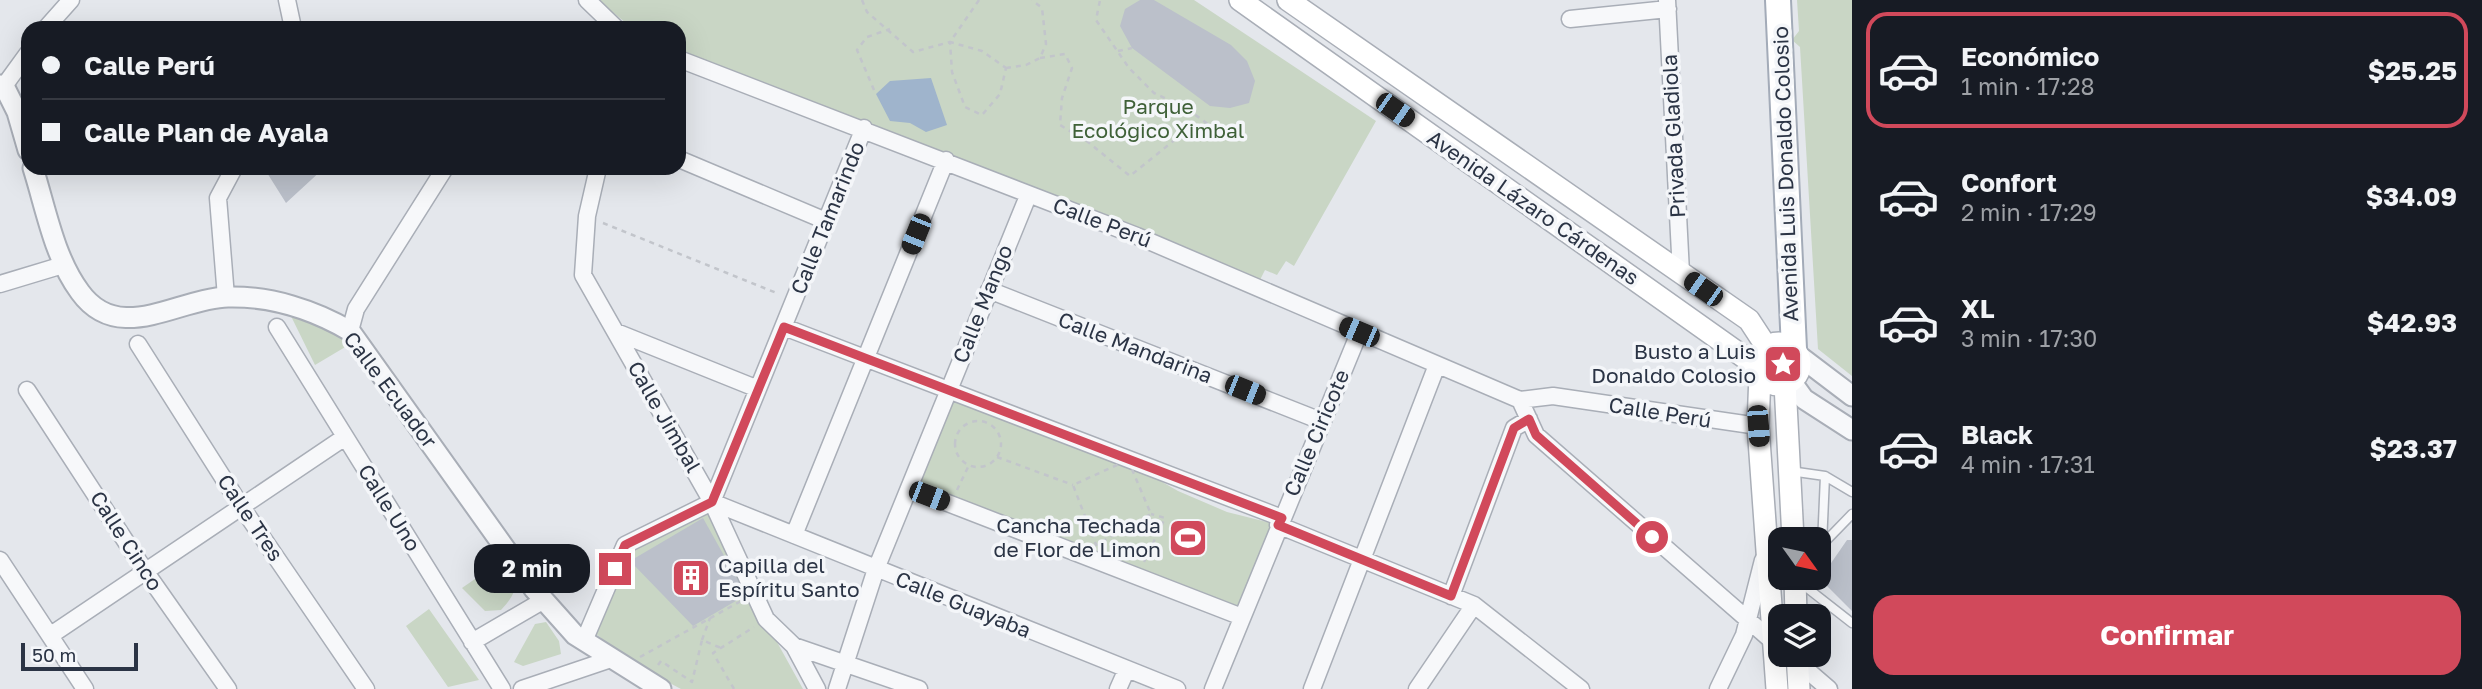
<!DOCTYPE html>
<html lang="es">
<meta charset="utf-8">
<style>
body{margin:0;font-family:"Golos Text",sans-serif;background:#20242c;color:#f1f3f6;height:100vh;display:flex;flex-direction:column;font-size:26px;white-space:nowrap}
*{box-sizing:border-box;margin:0}
p{font-size:23px;color:#9ea1a6}
.icon{flex:none;width:38px;height:38px;fill:none;stroke:currentColor;stroke-width:2;stroke-linecap:round;stroke-linejoin:round}
.map{position:relative;flex:1;overflow:hidden}
.panel{display:flex;flex-direction:column;background:#171b24;width:630px}
.panel>*{flex:none}
.banner{position:absolute;left:21px;top:21px;width:665px;height:154px;border-radius:21px;box-shadow:0 7px 28px #0002;display:grid;align-content:center;height:154px;padding:0 21px;background:#171b24}
.needle{width:46px;rotate:123deg}
.tools{position:absolute;left:1768px;top:527px;display:grid;gap:14px}
.tools a{display:grid;place-items:center;width:63px;height:63px;border-radius:14px;background:#171b24;box-shadow:0 7px 28px #0002;font-size:35px}
.scale{position:absolute;left:21px;bottom:18px;width:117px;box-sizing:border-box;padding-left:7px;border:4px solid #2b3445;border-top:0;font-size:19px;line-height:24px;white-space:nowrap;color:#2b3445;-webkit-text-stroke:5px #f4f6f9;paint-order:stroke}
.end{position:absolute;width:32px;height:32px;margin:-16px;border:9px solid #d1495b;background:#fff;box-shadow:0 0 0 4px #fff}
.from{border-radius:50%}
.bubble{position:absolute;height:49px;border-radius:21px;background:#171b24;box-shadow:0 7px 28px #0002;font-size:23px;font-weight:700;line-height:49px;text-align:center}
.car{position:absolute;width:21px;height:42px;margin:-21px -10px;border-radius:9px;box-shadow:0 0 5px 2px #0007;background:linear-gradient(#222 24%,#8ab4d8 0 40%,#222 0 76%,#8ab4d8 0 86%,#222 0)}
.banner b{display:flex;align-items:center;gap:24px;height:66px;font-size:26px}
.banner b+b{border-top:2px solid #363941}
.banner i{width:18px;height:18px;background:#f1f3f6}
ul{padding:12px 0 0;list-style:none}
li{display:flex;align-items:center;gap:21px;height:116px;margin:0 14px 10px;padding:0 7px;border:4px solid transparent;border-radius:21px}
li div{flex:1}
li b{display:block;font-size:26px}
li em{font-style:normal;font-weight:700}
li.active{border-color:#d1495b}
li>.icon{width:63px;height:63px;stroke-width:1.5}
.button{display:flex;gap:14px;margin-top:auto;padding:14px 21px}
.button a{flex:1;height:80px;border-radius:21px;background:#d1495b;color:#fff;font-size:28px;font-weight:700;line-height:80px;text-align:center}
main{display:flex;flex:1;min-height:0}
.map>svg:first-child{display:block}
</style>
<main>
<div class="map">
<svg width="1852" height="689" viewBox="0 0 1852 689">
<rect width="100%" height="100%" fill="#e4e7ec"/>
<path fill="#c9d6c5" d="M598 0H1194L1376 121 1294 266 1286 261 1277 275 1265 270 1256 288 679 51V28H632Z
M1797 0H1852V376L1818 349 1800 47 1792 40 1799 31Z
M288 310 321 318 352 343 315 365Z
M949 395 1122 459 1178 491 1227 512 1275 524 1241 613 911 487Z
M711 507 751 595 803 689H681L630 662 595 633 632 551Z
M505 558C517 583 521 588 501 610L485 611 462 588Z
M429 609 479 680 448 687 406 626Z
M546 622 559 641 561 654 523 666 514 662 535 624Z"/>
<path fill="#9fb4cc" d="M931 78 947 125 926 132 910 123 890 121 876 94 890 81Z"/>
<path fill="#bbc0ca" d="M1140 0H1154L1231 45 1247 61 1255 81 1249 103 1230 108 1210 106 1132 48 1120 26 1125 9Z
M264 168H324L286 203Z
M703 518 746 595 693 626 630 561Z
M1847 540H1852V611L1820 579Z"/>
<g fill="none" stroke-linecap="round" stroke-linejoin="round">
<g stroke="#a9aeb7" stroke-width="11">
<path id="service" d="M1790 471 1825 476 1852 492
M1822 545 1825 476
M1820 547 1852 514
M1797 580 1852 623"/>
</g>
<g stroke="#a9aeb7" stroke-width="19">
<path id="minor" d="M287 0 293 28
M587 0 616 28
M1667 0 1681 273
M1570 19 1668 9
M46 28 71 0
M679 59 1137 236 1520 400 1536 435 1778 646
M4 86 28 53
M679 159 826 221
M598 168 587 216 583 275 712 502 766 619 794 646 817 689
M0 284 63 265
M989 290 1321 421
M226 297 218 198 234 168
M277 327 502 689
M784 327 1282 518
M350 331 356 309 445 168
M616 332 758 389
M138 344 241 506 366 689
M27 390 145 571 228 689
M1520 400 1553 396 1758 426
M909 488 1242 617
M712 502 1177 689
M712 502 864 128
M1278 525 1474 605 1581 689
M794 535 946 160
M0 560 85 689
M1451 596 1514 428 1529 419
M51 635 345 437
M584 641 625 545 712 502
M472 642 544 600
M794 646 919 689
M1793 658 1829 689
M522 689 611 659
M837 689 876 569 1028 196
M1118 689 1126 671
M1213 689 1359 333
M1312 689 1437 365
M1417 689 1474 605
M1718 689 1744 635 1763 560"/>
</g>
<g stroke="#a9aeb7" stroke-width="23">
<path id="tertiary" d="M0 85 4 86 17 112 28 150
M33 168C46 209 54 257 80 292 119 346 178 298 228 297 271 296 314 310 350 331L534 589 575 635 661 689
M1798 355 1852 396
M1791 381 1804 399 1852 430"/>
</g>
<g stroke="#a9aeb7" stroke-width="24">
<path id="secondary" d="M1240 0 1758 367
M1288 0 1749 320 1766 346
M1758 364a21 21 0 1 1 42 0a21 21 0 1 1-42 0Z
M1760 374 1758 426 1777 689
M1785 384 1793 539
M1795 578 1796 616
M1797 654 1799 689"/>
</g>
<g stroke="#a3abb8" stroke-width="28">
<path id="primary" d="M1778 0 1794 349"/>
</g>
<path stroke="#c2c5cb" stroke-width="2.5" stroke-dasharray="5 5" stroke-linecap="butt" d="M862 0 867 12 913 52 950 42 952 72 965 107 982 115 1000 94 1006 68
M979 0 950 42 982 51 1006 68
M1118 51 1132 48
M1040 58 1065 54 1072 68 1062 98 1060 125 1088 142 1130 176 1177 138 1233 128 1209 125 1186 108 1154 93 1129 68 1096 20 1100 0
M1006 68 1026 65 1040 58 1046 44 1042 8 1032 0
M874 90 857 50 867 37 890 29
M603 223 779 294
M955 444a23 23 0 1 1 46 0a23 23 0 1 1-46 0Z
M997 457 1073 485
M1128 460 1151 514 1096 545 1073 485Z
M957 490 969 465
M1144 562 1165 518 1151 514
M702 640 710 618
M640 657 741 601
M658 665 661 661 692 682 702 640 721 648
M734 689 713 653 754 627"/>
<use href="#service" stroke="#f7f8fa" stroke-width="8"/>
<use href="#minor" stroke="#f7f8fa" stroke-width="16"/>
<use href="#tertiary" stroke="#f7f8fa" stroke-width="19"/>
<use href="#secondary" stroke="#fff" stroke-width="21"/>
<use href="#primary" stroke="#fff" stroke-width="24"/>
</g>
<g fill="none" stroke-linecap="round" stroke-linejoin="round">
<path stroke="#d1495b" stroke-width="9" d="M615 569 625 545 712 502 784 327 1282 518 1278 525 1451 596 1514 428 1529 419 1536 435 1652 537"/>
</g>
<defs>
<g id="sight-square" transform="scale(2.0125)"><rect x="-9" y="-9" width="18" height="18" rx="4" fill="#d1495b" stroke="#f4f6f9"/><path d="M0-6L1.8-2.2L6-1.7L2.9 1.2L3.7 5.4L0 3.3L-3.7 5.4L-2.9 1.2L-6-1.7L-1.8-2.2Z" fill="#fff"/></g>
<g id="stadium-square" transform="scale(2.0125)"><rect x="-9" y="-9" width="18" height="18" rx="4" fill="#d1495b" stroke="#f4f6f9"/><path d="M0-5a6.5 5 0 1 0 0 10a6.5 5 0 1 0 0-10ZM-3.5-1.8h7v3.6h-7Z" fill="#fff"/></g>
<g id="building-square" transform="scale(2.0125)"><rect x="-9" y="-9" width="18" height="18" rx="4" fill="#d1495b" stroke="#f4f6f9"/><path d="M-4-6H4V6H1V3H-1V6H-4ZM-2.5-4.3h1.7v1.8h-1.7ZM.8-4.3h1.7v1.8H.8ZM-2.5-1h1.7V.8h-1.7ZM.8-1h1.7V.8H.8Z" fill="#fff"/></g>
</defs>
<g fill-rule="evenodd">
<use href="#sight-square" x="1783" y="364"/>
<use href="#stadium-square" x="1188" y="538"/>
<use href="#building-square" x="691" y="578"/>
</g>
<g text-anchor="middle" stroke-width="7" stroke-linejoin="round" paint-order="stroke">
<g font-size="21" fill="#3f6138" stroke="#f4f6f9">
<text x="1158" y="114">Parque<tspan x="1158" dy="24">Ecológico Ximbal</tspan></text>
</g>
<g font-size="21" fill="#2b3445" stroke="#f4f6f9">
<text transform="translate(1674 136) rotate(-93)" y="7">Privada Gladiola</text>
<text transform="translate(1786 174) rotate(-92)" y="7">Avenida Luis Donaldo Colosio</text>
<text transform="translate(1533 208) rotate(35)" y="7">Avenida Lázaro Cárdenas</text>
<text transform="translate(828 218) rotate(-68)" y="7">Calle Tamarindo</text>
<text transform="translate(1102 223) rotate(21)" y="7">Calle Perú</text>
<text transform="translate(983 304) rotate(-68)" y="7">Calle Mango</text>
<text transform="translate(1135 348) rotate(21)" y="7">Calle Mandarina</text>
<text transform="translate(390 390) rotate(53)" y="7">Calle Ecuador</text>
<text transform="translate(1660 413) rotate(9)" y="7">Calle Perú</text>
<text transform="translate(664 417) rotate(60)" y="7">Calle Jimbal</text>
<text transform="translate(1317 433) rotate(-67)" y="7">Calle Ciricote</text>
<text transform="translate(389 508) rotate(58)" y="7">Calle Uno</text>
<text transform="translate(250 518) rotate(56)" y="7">Calle Tres</text>
<text transform="translate(126 541) rotate(57)" y="7">Calle Cinco</text>
<text transform="translate(963 605) rotate(22)" y="7">Calle Guayaba</text>
</g>
<g font-size="21" fill="#2b3445" stroke="#f4f6f9" text-anchor="end">
<text x="1756" y="359">Busto a Luis<tspan x="1756" dy="24">Donaldo Colosio</tspan></text>
<text x="1161" y="533">Cancha Techada<tspan x="1161" dy="24">de Flor de Limon</tspan></text>
<text x="718" y="573" text-anchor="start">Capilla del<tspan x="718" dy="24">Espíritu Santo</tspan></text>
</g>
</g>
</svg>
<div class="tools">
<a><svg class="needle" viewBox="-14 -14 28 28"><path d="M0-13l5 13h-10z" fill="#e53935"/><path d="M0 13l5-13h-10z" fill="#9ea1a6"/></svg></a>
<a><svg class="icon" aria-label="layers" viewBox="0 0 24 24"><path d="M12 4l9 5-9 5-9-5zM3 14l9 5 9-5"/></svg></a>
</div>
<div class="scale">50 m</div>
<i class="end from" style="left:1652px;top:537px"></i>
<i class="end" style="left:615px;top:569px"></i>
<div class="bubble" style="left:474px;top:544px;width:116px">2 min</div>
<i class="car" style="left:1395px;top:110px;rotate:125deg"></i>
<i class="car" style="left:916px;top:234px;rotate:202deg"></i>
<i class="car" style="left:1703px;top:289px;rotate:305deg"></i>
<i class="car" style="left:1359px;top:332px;rotate:293deg"></i>
<i class="car" style="left:1245px;top:390px;rotate:112deg"></i>
<i class="car" style="left:1758px;top:426px;rotate:176deg"></i>
<i class="car" style="left:929px;top:496px;rotate:111deg"></i>
<div class="banner">
<b><i class="from"></i>Calle Perú</b>
<b><i></i>Calle Plan de Ayala</b>
</div>
</div>
<section class="panel">
<ul>
<li class="active"><svg class="icon" aria-label="car" viewBox="0 0 24 24"><path d="M5 17H2v-5l4-1 3-4h7l3 4 3 1v5h-3M9 17h6M6 11h13"/><circle cx="7" cy="17" r="2"/><circle cx="17" cy="17" r="2"/></svg><div><b>Económico</b><p>1 min · 17:28</p></div><em>$25.25</em></li>
<li><svg class="icon" aria-label="car" viewBox="0 0 24 24"><path d="M5 17H2v-5l4-1 3-4h7l3 4 3 1v5h-3M9 17h6M6 11h13"/><circle cx="7" cy="17" r="2"/><circle cx="17" cy="17" r="2"/></svg><div><b>Confort</b><p>2 min · 17:29</p></div><em>$34.09</em></li>
<li><svg class="icon" aria-label="car" viewBox="0 0 24 24"><path d="M5 17H2v-5l4-1 3-4h7l3 4 3 1v5h-3M9 17h6M6 11h13"/><circle cx="7" cy="17" r="2"/><circle cx="17" cy="17" r="2"/></svg><div><b>XL</b><p>3 min · 17:30</p></div><em>$42.93</em></li>
<li><svg class="icon" aria-label="car" viewBox="0 0 24 24"><path d="M5 17H2v-5l4-1 3-4h7l3 4 3 1v5h-3M9 17h6M6 11h13"/><circle cx="7" cy="17" r="2"/><circle cx="17" cy="17" r="2"/></svg><div><b>Black</b><p>4 min · 17:31</p></div><em>$23.37</em></li>
</ul>
<div class="button"><a>Confirmar</a></div>
</section>
</main>
